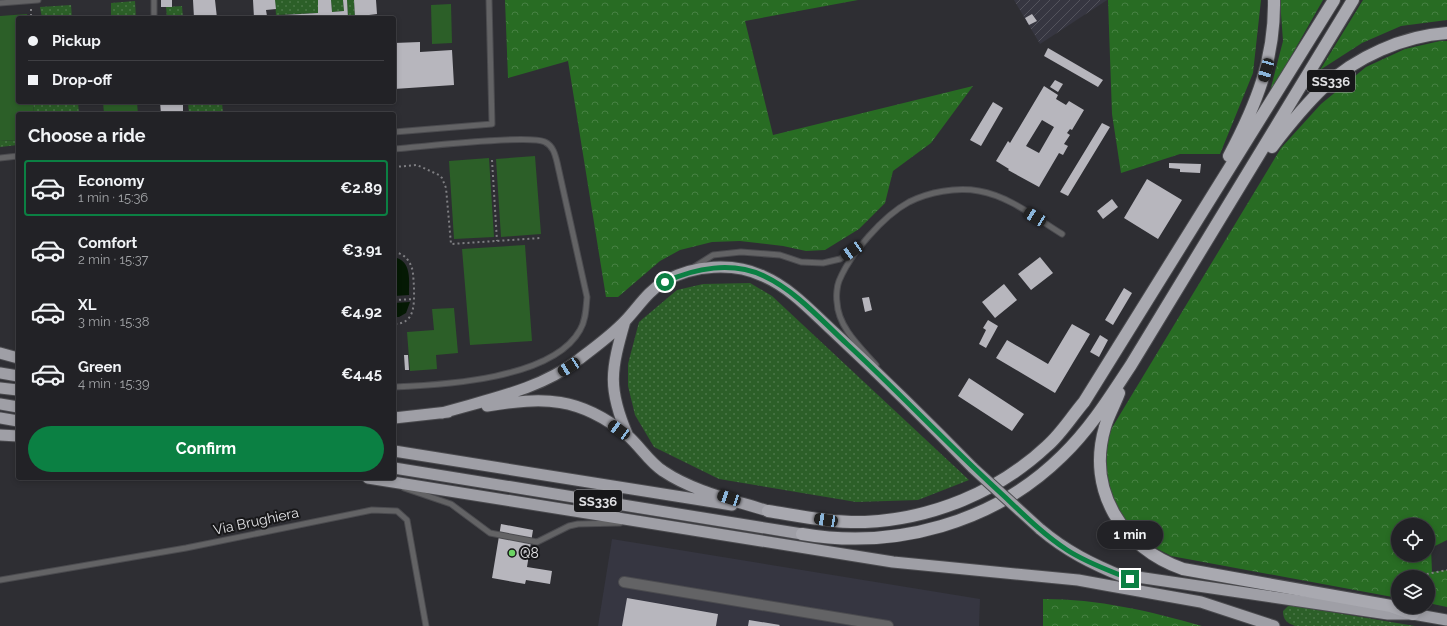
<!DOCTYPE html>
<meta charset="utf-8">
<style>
body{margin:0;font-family:Raleway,sans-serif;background:#2e2f32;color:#f1f3f6;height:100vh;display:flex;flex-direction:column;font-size:15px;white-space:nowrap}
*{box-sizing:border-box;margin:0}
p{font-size:13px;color:#a2a4a7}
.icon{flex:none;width:22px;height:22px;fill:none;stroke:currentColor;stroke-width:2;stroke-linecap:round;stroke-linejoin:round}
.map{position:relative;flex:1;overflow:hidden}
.side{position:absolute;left:16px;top:112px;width:380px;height:368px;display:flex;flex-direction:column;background:#222226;border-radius:4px;box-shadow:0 2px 6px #0003,0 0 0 1px #3f3f43}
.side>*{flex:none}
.top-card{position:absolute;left:16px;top:16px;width:380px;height:88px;border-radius:4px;box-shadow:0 2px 6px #0003,0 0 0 1px #3f3f43;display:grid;align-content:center;height:88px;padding:0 12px;background:#222226}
.buttons{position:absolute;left:1391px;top:518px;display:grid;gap:8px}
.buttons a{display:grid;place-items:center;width:44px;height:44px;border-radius:50%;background:#222226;box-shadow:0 2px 6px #0003,0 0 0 1px #3f3f43;font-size:20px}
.end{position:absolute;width:18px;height:18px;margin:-9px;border:5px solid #0b8043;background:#fff;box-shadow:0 0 0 2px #fff}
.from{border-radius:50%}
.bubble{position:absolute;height:28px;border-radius:14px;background:#222226;box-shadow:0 2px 6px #0003,0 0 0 1px #3f3f43;font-size:13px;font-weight:700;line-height:28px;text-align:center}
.car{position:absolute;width:12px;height:24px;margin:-12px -6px;border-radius:5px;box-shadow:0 0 3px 1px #0007;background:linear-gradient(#222 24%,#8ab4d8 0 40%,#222 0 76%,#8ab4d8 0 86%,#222 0)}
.top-card b{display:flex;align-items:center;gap:14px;height:38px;font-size:15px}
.top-card b+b{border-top:1px solid #3f3f43}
.top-card i{width:10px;height:10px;background:#f1f3f6}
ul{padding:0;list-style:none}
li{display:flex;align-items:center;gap:12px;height:56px;margin:0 8px 6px;padding:0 4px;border:2px solid transparent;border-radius:4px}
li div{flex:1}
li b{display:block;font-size:15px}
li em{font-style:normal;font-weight:700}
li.selected{border-color:#0b8043}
li>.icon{width:36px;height:36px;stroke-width:1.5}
h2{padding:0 12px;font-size:18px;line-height:48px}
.primary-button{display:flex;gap:8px;margin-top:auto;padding:8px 12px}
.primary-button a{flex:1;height:46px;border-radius:24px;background:#0b8043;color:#fff;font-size:16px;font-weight:700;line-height:46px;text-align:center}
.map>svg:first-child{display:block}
</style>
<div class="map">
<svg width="1447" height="626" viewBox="0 0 1447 626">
<defs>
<pattern id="industrial-furrows" width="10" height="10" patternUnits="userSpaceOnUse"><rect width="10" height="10" fill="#363641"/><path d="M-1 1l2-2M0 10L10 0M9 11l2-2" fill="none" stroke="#53535c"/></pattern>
<pattern id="grass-dots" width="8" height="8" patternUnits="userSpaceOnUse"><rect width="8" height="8" fill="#2c5f28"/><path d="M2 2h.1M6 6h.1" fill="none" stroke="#4a7647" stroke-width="1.8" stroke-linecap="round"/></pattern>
<pattern id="forest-crowns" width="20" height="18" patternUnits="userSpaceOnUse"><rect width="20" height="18" fill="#286c23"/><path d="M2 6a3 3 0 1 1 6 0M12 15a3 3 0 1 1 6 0" fill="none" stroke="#478143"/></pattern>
</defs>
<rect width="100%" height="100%" fill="#2e2e33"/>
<path fill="#363641" d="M612 539 980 599 979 626H598Z"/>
<path fill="url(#industrial-furrows)" d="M1014 0H1107L1040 44Z"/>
<path fill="url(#grass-dots)" d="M275 0H318V13L276 15Z
M331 0H343L344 11 332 12Z
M347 0H354L355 18H348Z
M135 1 136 18H111V3Z
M71 5 72 18H42L40 7Z
M182 6 183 18H167L166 7Z
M33 102H78L79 114H34Z
M188 102H222L223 114H189Z
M18 140V145L0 147V141Z
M750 283 772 296 969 480 918 500 856 502 719 479 654 447 635 415 628 386V364L639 322 677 290 703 284Z
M1289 605 1415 626H1295C1287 623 1283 620 1283 611Z"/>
<path fill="url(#forest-crowns)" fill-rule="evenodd" d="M505 0H858L745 21 773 135 973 86 931 143 893 171 885 203 859 229 825 250 806 251 783 246 740 241 712 242 680 250 660 261 618 297H606L568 61 508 78Z
M1108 0H1261L1253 73 1220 154H1180L1121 173 1112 114Z
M1280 0H1323L1269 95 1283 41Z
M1363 0H1447V20L1401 26 1362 43 1320 70Z
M1440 41H1447V540L1431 548 1432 572 1447 570V607L1428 603V577H1398V598L1171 556C1161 550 1148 545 1139 537 1120 519 1105 489 1104 463 1103 454 1106 445 1107 436L1281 148 1321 104 1366 67 1405 49ZM1398 525H1428V555H1398Z
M1043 599C1099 599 1149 611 1202 626H1043Z"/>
<path fill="#2c5f28" d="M451 4 452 43 432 44 431 5Z
M27 14 28 18H18V102H33L34 114H18V140L0 141V16Z
M103 102H137L138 114H104Z
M535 156 541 234 501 237 496 159Z
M489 158 494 237 454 239 449 161Z
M525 245 532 341 470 345 462 249Z
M454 308 458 353 436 355 437 369 410 371 407 332 434 330 432 309Z"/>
<path fill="#051904" d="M394 257C412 261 409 280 409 295L394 296Z
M410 302 406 313 399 317H394V303Z"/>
<path fill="#b7b6bd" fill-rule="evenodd" d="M161 0H172V7H161Z
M193 0H215L217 18H194Z
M253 0H275L276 9 266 10 267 16 318 13V0H331L332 12 344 11 343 0H347L348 18H254Z
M354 0H376L377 14 369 15 370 18 355 17Z
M1032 14 1037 21 1029 25 1025 18Z
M420 42V52L452 50 454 85 394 89V43Z
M1048 48 1103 80 1098 87 1044 56Z
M1055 80 1063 84 1058 92 1050 87Z
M1044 86 1058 95 1056 99 1066 105 1069 101 1084 110 1072 130 1070 129 1067 133 1070 135 1064 144 1068 146 1063 155 1059 153 1039 187 1008 170 1009 169 996 161 1008 141 1010 143ZM1042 120 1054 127 1039 153 1026 146Z
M160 102H183V114H161Z
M993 102 1003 108 981 146 970 140Z
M1102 123 1110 127 1068 196 1060 192Z
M1169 163 1201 164 1200 173 1180 172V169L1169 168Z
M1147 179 1182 200 1158 239 1124 218Z
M1112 199 1118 207 1103 219 1097 211Z
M1040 257 1053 273 1031 290 1018 274Z
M1004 284 1017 300 995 318 982 302Z
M1124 288 1132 293 1113 325 1105 320Z
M869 297 872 310 865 312 862 298Z
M988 320 998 326 986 348 979 344 986 330 983 328Z
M1072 324 1090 334 1055 393 996 358 1007 340 1048 364Z
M1100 335 1108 340 1099 357 1090 352Z
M404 355H408L409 370H405Z
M969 378 1024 414 1012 431 958 396Z
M501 524 533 530 527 567 552 571 550 584 526 580 525 584 492 578Z
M627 598 718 614 716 626H622Z
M749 620 780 625 779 626H748Z"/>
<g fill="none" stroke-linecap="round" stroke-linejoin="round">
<g stroke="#4b4b4f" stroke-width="7">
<path id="service" d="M154 0V18
M0 3 38 0
M394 132 492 124 489 0
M394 149C418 147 530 134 545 142 553 146 555 154 557 162L587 297C586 308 586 320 580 330 553 379 444 385 394 387
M0 158 18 156
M694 267 713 255 741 252 780 255 801 262 823 263 840 259 859 246
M876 365C860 347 838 327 837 302 836 296 837 286 839 281 850 254 883 216 909 202 929 192 956 187 979 191 1009 196 1036 218 1062 234
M404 488 451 504 490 533 537 542 569 526 578 524 620 523
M0 580 186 548 372 510 397 511 407 520 426 626"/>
</g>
<g stroke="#4b4b4f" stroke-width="12">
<path id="minor" d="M624 582 888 626"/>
</g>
<g stroke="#4b4b4f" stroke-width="13">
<path id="trunk" d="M625 321C611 370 607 388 628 436
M0 353 18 358
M0 373 18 376
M0 388 18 390
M0 404 18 407
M487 406C544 397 579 396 627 435 640 446 649 462 663 471 694 492 734 500 768 511
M442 413C489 399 539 390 578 360 594 348 612 335 626 320 639 306 648 291 665 281 694 265 733 262 763 276 791 288 812 312 835 333 882 377 928 422 973 468
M0 418 18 421
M394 418 448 412
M0 435 18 436
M394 451 732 505
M394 468 802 534
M368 478 893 562 1078 580 1111 586 1201 602 1274 626
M1040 529C1066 551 1092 564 1124 577
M1117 574 1388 614H1413L1447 620"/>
</g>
<g stroke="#4b4b4f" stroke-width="14">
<path id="motorway" d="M1272 147C1288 126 1305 105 1324 87 1356 57 1403 36 1447 33
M1229 156C1256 105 1275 59 1274 0
M1119 393C1115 404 1108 416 1105 427 1086 491 1123 548 1183 569L1391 606 1413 614
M768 511C800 516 833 523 865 522 932 519 998 492 1047 446 1061 434 1072 416 1084 402L1334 0
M802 534C895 550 994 523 1062 456 1090 429 1110 397 1131 365L1353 0"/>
</g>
<path stroke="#7f7f83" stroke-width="2" stroke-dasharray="2 3" stroke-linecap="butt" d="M31 9V18
M492 160 497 241
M394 167 417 165 439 175 442 178 446 188 451 244 541 238
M394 252C400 253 406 256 409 262 414 269 413 278 414 286 414 303 416 324 394 324
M394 300 414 299
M1412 577 1447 570
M1392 595 1394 585 1398 583"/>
<use href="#service" stroke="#636365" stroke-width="5"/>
<use href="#minor" stroke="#636365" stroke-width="10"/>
<use href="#trunk" stroke="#9f9fa6" stroke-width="11"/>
<use href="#motorway" stroke="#a9a9b0" stroke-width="12"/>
<g stroke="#4b4b4f" stroke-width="13" stroke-linecap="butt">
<path id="trunk-bridge" d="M973 468 1040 529"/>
</g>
<use href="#trunk-bridge" stroke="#9f9fa6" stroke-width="11"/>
</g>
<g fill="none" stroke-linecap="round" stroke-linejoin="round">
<path stroke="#0b8043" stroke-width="5" d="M665 282C695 268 732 261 764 276 796 291 821 320 847 344 901 394 951 448 1005 497 1025 516 1044 535 1067 550 1087 563 1108 570 1130 579"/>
</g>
<circle fill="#6bd363" stroke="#171719" stroke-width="1.5" cx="512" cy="553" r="4"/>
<g text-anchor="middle" stroke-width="4" stroke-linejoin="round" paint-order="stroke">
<g fill="#171719" stroke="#a5a5a8" stroke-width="1">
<rect x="1307" y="70" width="48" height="22" rx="3"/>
<rect x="574" y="490" width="48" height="22" rx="3"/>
</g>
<g font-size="13" font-weight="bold" fill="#e2e2e5">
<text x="1331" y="86">SS336</text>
<text x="598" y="506">SS336</text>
</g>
<g font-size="14" fill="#e2e2e5" stroke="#171719">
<text transform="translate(256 521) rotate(-12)" y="5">Via Brughiera</text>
</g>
<g font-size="14" fill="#e2e2e5" stroke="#171719" text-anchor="start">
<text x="520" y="558">Q8</text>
</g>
</g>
</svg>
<div class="buttons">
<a><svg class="icon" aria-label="locate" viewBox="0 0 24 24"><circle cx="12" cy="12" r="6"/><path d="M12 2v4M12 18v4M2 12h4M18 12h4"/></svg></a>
<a><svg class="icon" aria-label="layers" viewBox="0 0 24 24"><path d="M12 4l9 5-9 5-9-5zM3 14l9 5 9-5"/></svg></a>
</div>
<i class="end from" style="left:665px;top:282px"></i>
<i class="end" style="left:1130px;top:579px"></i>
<div class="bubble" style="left:1097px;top:521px;width:66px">1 min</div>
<i class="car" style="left:1266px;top:70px;rotate:196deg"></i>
<i class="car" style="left:1035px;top:217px;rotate:302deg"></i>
<i class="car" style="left:852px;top:251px;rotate:236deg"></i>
<i class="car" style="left:569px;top:367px;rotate:237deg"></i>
<i class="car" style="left:619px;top:430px;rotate:306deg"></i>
<i class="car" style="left:729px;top:498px;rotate:288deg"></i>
<i class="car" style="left:826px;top:520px;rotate:279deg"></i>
<div class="top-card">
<b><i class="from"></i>Pickup</b>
<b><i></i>Drop-off</b>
</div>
<section class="side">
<h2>Choose a ride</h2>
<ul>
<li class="selected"><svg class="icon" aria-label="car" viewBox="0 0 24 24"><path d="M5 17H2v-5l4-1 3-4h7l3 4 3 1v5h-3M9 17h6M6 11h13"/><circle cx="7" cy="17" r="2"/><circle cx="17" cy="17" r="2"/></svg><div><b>Economy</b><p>1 min · 15:36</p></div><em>€2.89</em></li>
<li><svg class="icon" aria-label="car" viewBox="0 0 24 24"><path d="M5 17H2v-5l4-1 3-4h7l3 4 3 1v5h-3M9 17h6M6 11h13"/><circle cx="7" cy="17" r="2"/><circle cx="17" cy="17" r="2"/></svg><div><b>Comfort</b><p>2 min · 15:37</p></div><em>€3.91</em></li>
<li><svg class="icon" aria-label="car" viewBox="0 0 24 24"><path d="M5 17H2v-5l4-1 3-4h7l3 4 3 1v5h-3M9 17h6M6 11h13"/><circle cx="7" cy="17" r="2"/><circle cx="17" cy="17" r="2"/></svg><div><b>XL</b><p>3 min · 15:38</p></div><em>€4.92</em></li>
<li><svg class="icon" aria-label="car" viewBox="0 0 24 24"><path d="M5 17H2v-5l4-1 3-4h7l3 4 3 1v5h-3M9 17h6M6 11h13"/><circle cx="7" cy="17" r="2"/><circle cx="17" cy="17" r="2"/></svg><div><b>Green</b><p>4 min · 15:39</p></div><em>€4.45</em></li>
</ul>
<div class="primary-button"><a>Confirm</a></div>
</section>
</div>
